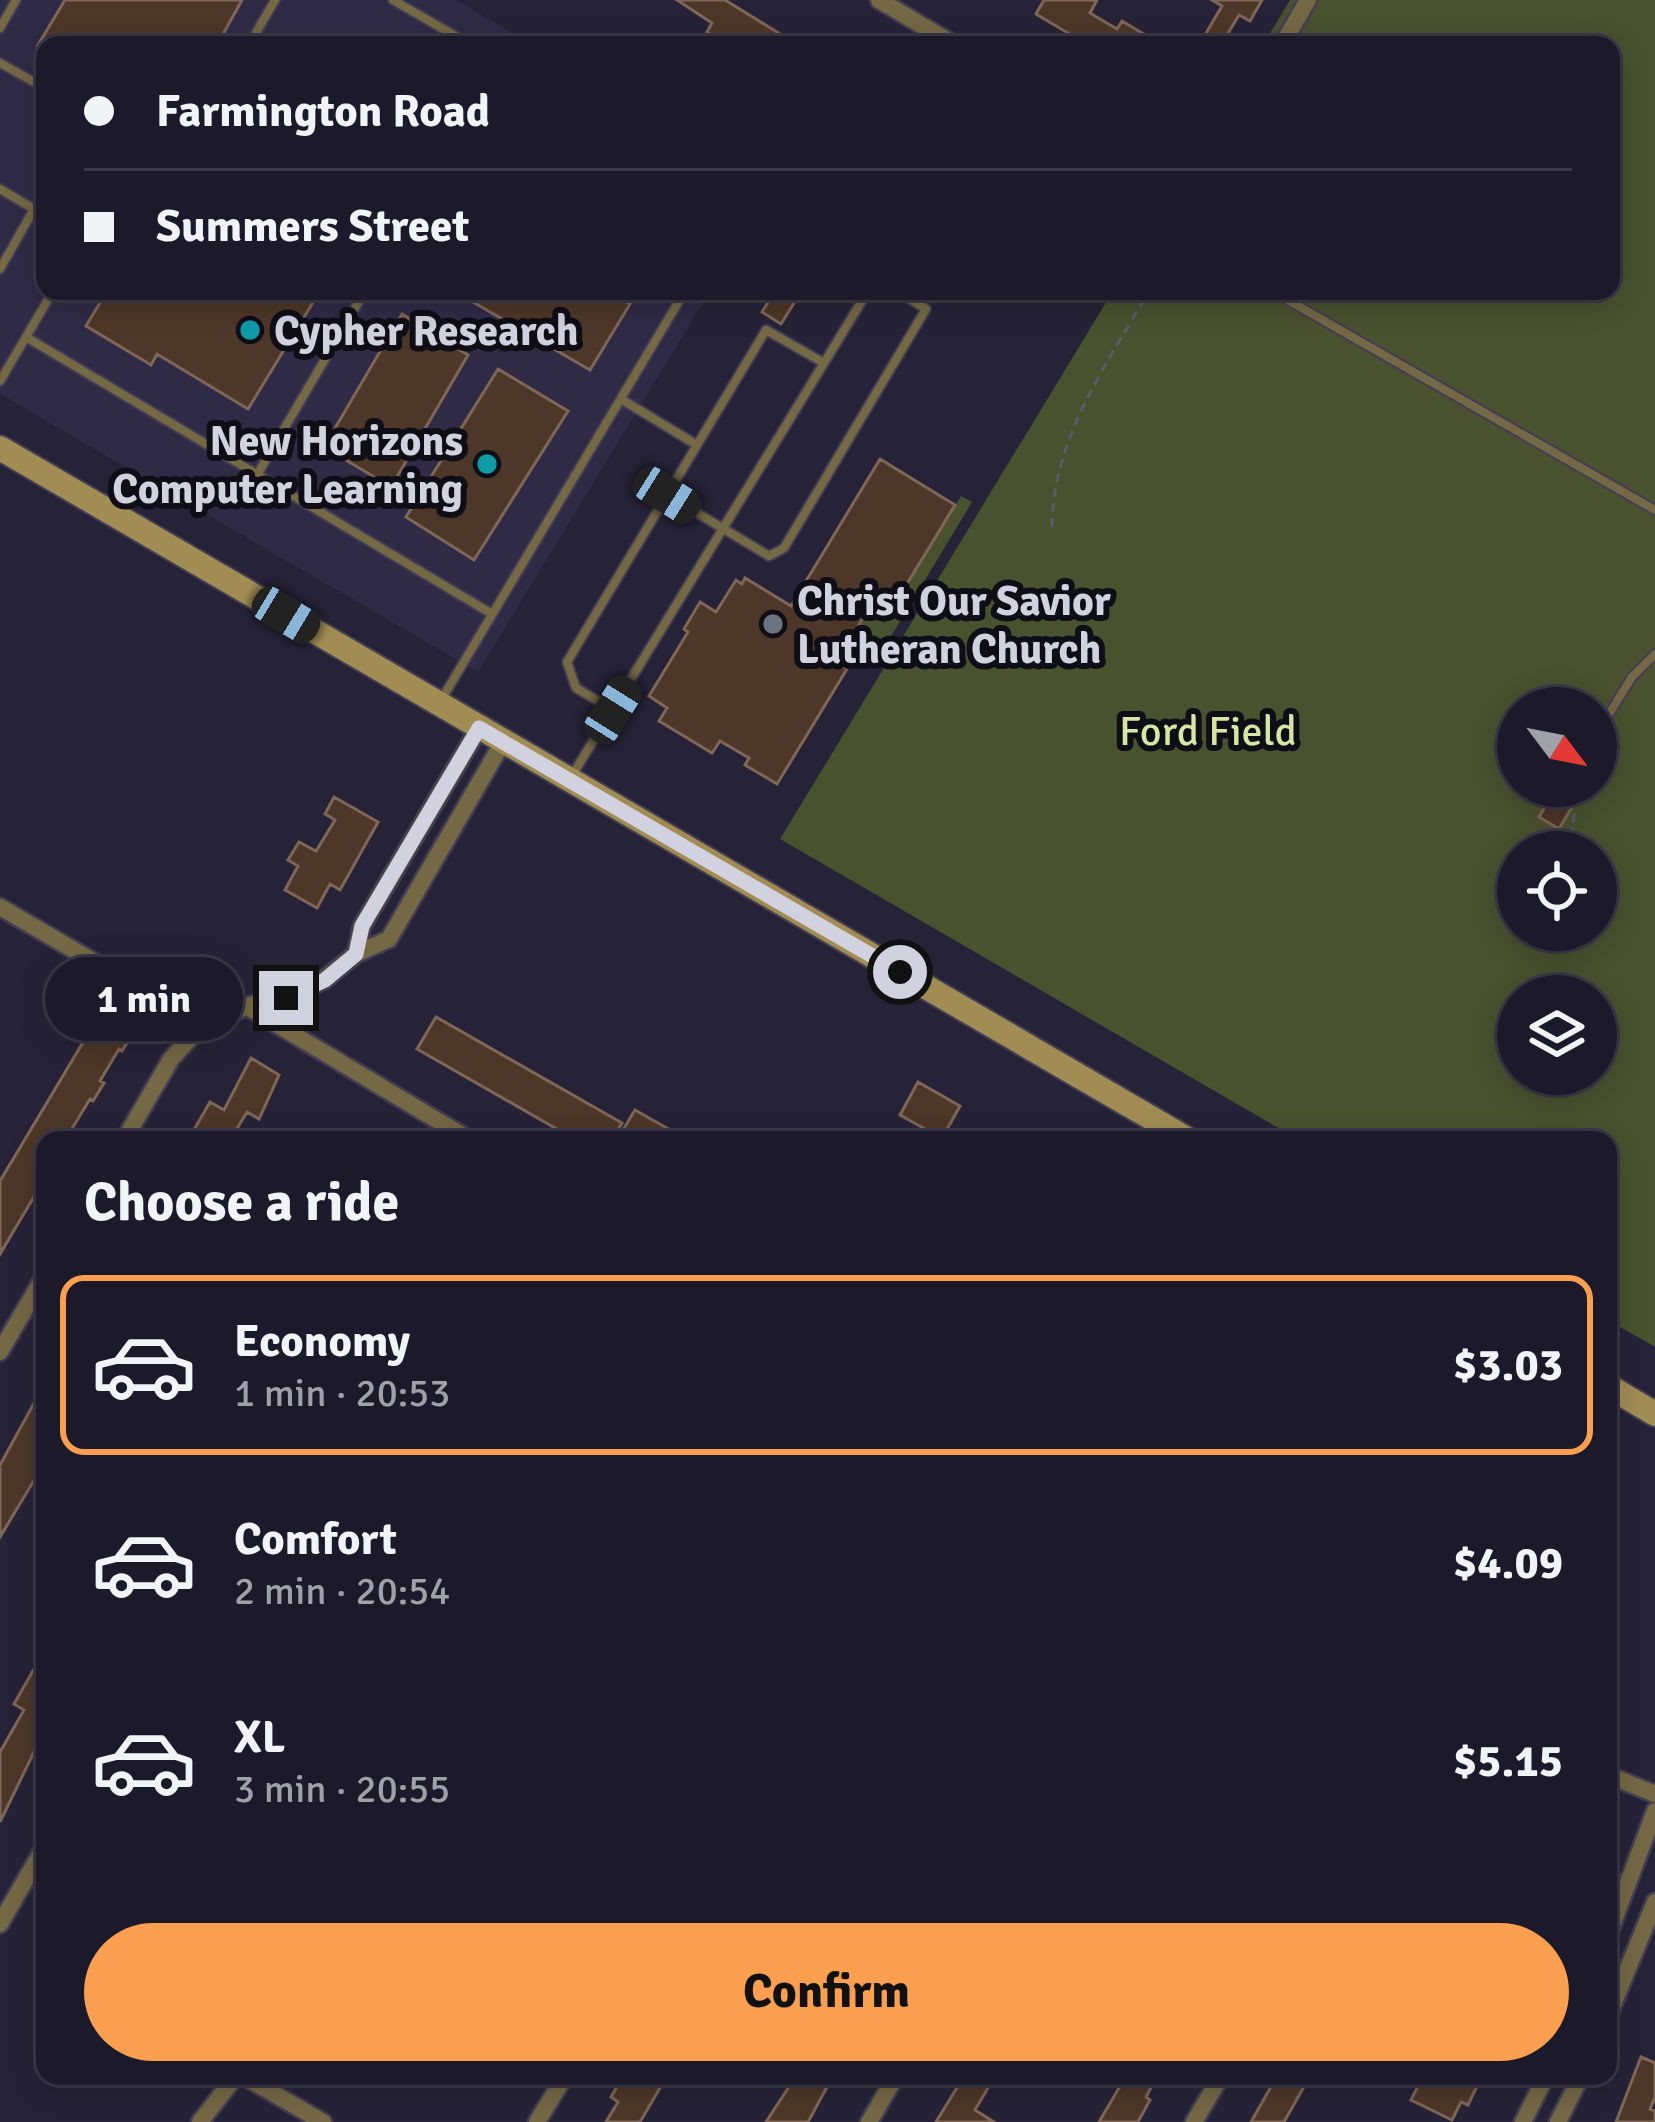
<!DOCTYPE html>
<meta charset="utf-8">
<style>
body{margin:0;font-family:Signika,sans-serif;background:#252332;color:#f1f3f6;height:100vh;display:flex;flex-direction:column;font-size:45px;white-space:nowrap}
*{box-sizing:border-box;margin:0}
p{font-size:39px;color:#a0a1a8}
.icon{flex:none;width:66px;height:66px;fill:none;stroke:currentColor;stroke-width:2;stroke-linecap:round;stroke-linejoin:round}
.map{position:relative;flex:1;overflow:hidden}
.side{position:absolute;left:36px;top:1131px;width:1581px;height:954px;display:flex;flex-direction:column;background:#1c1a2a;border-radius:24px;box-shadow:0 6px 30px #0003,0 0 0 3px #3a3847}
.side>*{flex:none}
.top-card{position:absolute;left:36px;top:36px;width:1584px;height:264px;border-radius:24px;box-shadow:0 6px 30px #0003,0 0 0 3px #3a3847;display:grid;align-content:center;height:264px;padding:0 48px;background:#1c1a2a}
.needle{width:78px;rotate:122deg}
.controls{position:absolute;left:1497px;top:687px;display:grid;gap:24px}
.controls a{display:grid;place-items:center;width:120px;height:120px;border-radius:50%;background:#1c1a2a;box-shadow:0 6px 30px #0003,0 0 0 3px #3a3847;font-size:60px}
.end{position:absolute;width:54px;height:54px;margin:-27px;border:15px solid #d2d1df;background:#111;box-shadow:0 0 0 6px #111}
.from{border-radius:50%}
.bubble{position:absolute;height:84px;border-radius:42px;background:#1c1a2a;box-shadow:0 6px 30px #0003,0 0 0 3px #3a3847;font-size:39px;font-weight:800;line-height:84px;text-align:center}
.car{position:absolute;width:36px;height:72px;margin:-36px -18px;border-radius:15px;box-shadow:0 0 9px 3px #0007;background:linear-gradient(#222 24%,#8ab4d8 0 40%,#222 0 76%,#8ab4d8 0 86%,#222 0)}
.top-card b{display:flex;align-items:center;gap:42px;height:114px;font-size:45px}
.top-card b+b{border-top:3px solid #3a3847}
.top-card i{width:30px;height:30px;background:#f1f3f6}
ul{padding:0;list-style:none}
li{display:flex;align-items:center;gap:36px;height:180px;margin:0 24px 18px;padding:0 24px;border:6px solid transparent;border-radius:24px}
li div{flex:1}
li b{display:block;font-size:45px}
li em{font-style:normal;font-weight:800}
li.selected{border-color:#fa9f4f}
li>.icon{width:108px;height:108px;stroke-width:1.5}
h2{padding:0 48px;font-size:54px;line-height:144px}
.button{display:flex;gap:24px;margin-top:auto;padding:24px 48px}
.button a{flex:1;height:138px;border-radius:72px;background:#fa9f4f;color:#111;font-size:48px;font-weight:800;line-height:138px;text-align:center}
.map>svg:first-child{display:block}
</style>
<div class="map">
<svg width="1655" height="2122" viewBox="0 0 1655 2122">
<rect width="100%" height="100%" fill="#262338"/>
<path fill="#2f2b47" d="M0 0H456L533 45H45V291H710L478 672 0 394Z"/>
<path fill="#4a512f" fill-rule="evenodd" d="M1290 0H1655V1347L1608 1320V1140H1299L780 839 1113 291H1611V45H1263ZM1518 708H1596V786H1518ZM1518 852H1596V930H1518ZM1518 996H1596V1074H1518Z
M961 496 972 502 875 663 848 646 867 614 885 623Z"/>
<path fill="#4d3728" stroke="#7f6656" stroke-width="3" d="M65 0H242L217 45H38Z
M677 0H725L798 45H729L707 32 712 23Z
M1044 0H1097L1090 13 1117 29 1122 21 1162 45H1088L1036 14Z
M1212 0H1262L1250 21 1239 15 1221 45H1199L1222 6Z
M107 291H320L248 409 157 354 151 365 86 326Z
M454 291H609L630 304 590 370Z
M775 291 796 300 781 324 762 312Z
M402 314 468 355 391 487 324 447Z
M498 369 568 411 474 560 406 517Z
M880 459 955 505 885 620 868 610 836 662 847 669 777 784 745 765 749 758 720 741 712 753 659 721 667 708 649 696 688 632 684 629 700 602 716 612 736 580 742 584 745 578 791 606Z
M334 797 378 822 340 890 330 884 317 908 285 890 298 866 288 860 299 842 316 851 335 820 325 814Z
M1549 800 1554 806 1564 802 1572 807 1559 829 1539 817Z
M100 1014 133 1034 122 1051 119 1049 100 1081 104 1083 93 1101 90 1099 65 1140H45V1178L0 1254V1181Z
M436 1017 622 1123 612 1140H576L417 1049Z
M251 1058 279 1075 259 1119 247 1112 230 1140H188L210 1102 224 1110Z
M918 1082 960 1106 941 1140H919L925 1129 900 1115Z
M635 1110 688 1140H617Z
M45 1383V1450L37 1464 42 1467 0 1537V1465Z
M45 1650V1744L39 1755 34 1752 0 1822V1752L24 1710 14 1704Z
M1641 2057 1655 2063V2097L1650 2109 1655 2111V2122H1616Z
M623 2076H667L640 2122H606L618 2102 611 2097Z
M796 2076H833L808 2122H766Z
M964 2076H995L975 2110 994 2122H936Z
M1126 2076H1157L1146 2097 1150 2100 1138 2122H1099Z
M1277 2076H1310L1284 2122H1251Z
M1423 2076H1482L1468 2105 1461 2102 1452 2120 1411 2100Z"/>
<g fill="none" stroke-linecap="round" stroke-linejoin="round">
<g stroke="#423f53" stroke-width="12">
<path id="service" d="M393 0 471 45
M0 28 16 0
M249 45 275 0
M0 63 45 88
M0 189 34 209 0 269
M1272 291 1655 510
M26 337 53 291
M0 381 26 337 492 614
M621 399 697 445
M257 475 365 291
M667 495 769 556 784 548 926 309 897 291
M440 702 685 291
M613 710 576 688 567 662 766 330 824 363
M1596 735 1632 677 1655 654
M573 774 868 291
M1557 798 1564 786"/>
</g>
<g stroke="#423f53" stroke-width="21">
<path id="minor" d="M879 0 955 45
M1282 45 1308 0
M0 907 144 991 175 1001 246 1006 470 1140
M356 954 362 926 479 728
M124 1140 171 1059 193 1035 246 1006 286 998 324 980 356 954 389 939 503 742
M0 1352 45 1275
M1608 1775 1655 1794
M0 1924 45 1846
M1608 1936 1655 1811
M1608 2017 1655 1902
M243 2076 323 2122
M200 2122 236 2076
M537 2122 565 2076
M869 2122 896 2076
M1194 2122 1221 2076
M1523 2122 1546 2076
M1558 2122 1581 2076"/>
</g>
<g stroke="#423f53" stroke-width="28">
<path id="secondary" d="M0 448 1189 1140
M1608 1386 1655 1414"/>
</g>
<path stroke="#5c5a6c" stroke-width="3" stroke-dasharray="9 6" stroke-linecap="butt" d="M1052 527C1053 437 1106 366 1149 291
M1571 852 1575 800
M1549 937 1553 930"/>
<use href="#service" stroke="#746845" stroke-width="8"/>
<use href="#minor" stroke="#746845" stroke-width="16"/>
<use href="#secondary" stroke="#a18d54" stroke-width="24"/>
</g>
<g fill="none" stroke-linecap="round" stroke-linejoin="round">
<path stroke="#d2d1df" stroke-width="15" d="M286 998 325 980 356 954 362 926 479 728 900 972"/>
</g>
<g fill="#0f9aa8" stroke="#0f0e17" stroke-width="4.5">
<circle cx="250" cy="330" r="12"/>
<circle cx="487" cy="464" r="12"/>
</g>
<circle fill="#6b7280" stroke="#0f0e17" stroke-width="4.5" cx="773" cy="624" r="12"/>
<g text-anchor="middle" stroke-width="12" stroke-linejoin="round" paint-order="stroke">
<g font-size="42" font-weight="bold" fill="#d2d1df" stroke="#0f0e17" text-anchor="start">
<text x="274" y="345">Cypher Research</text>
<text x="463" y="455" text-anchor="end">New Horizons<tspan x="463" dy="48">Computer Learning</tspan></text>
<text x="797" y="615">Christ Our Savior<tspan x="797" dy="48">Lutheran Church</tspan></text>
</g>
<g font-size="42" fill="#d7e6a4" stroke="#0f0e17">
<text x="1208" y="745">Ford Field</text>
</g>
</g>
</svg>
<div class="controls">
<a><svg class="needle" viewBox="-14 -14 28 28"><path d="M0-13l5 13h-10z" fill="#e53935"/><path d="M0 13l5-13h-10z" fill="#a0a1a8"/></svg></a>
<a><svg class="icon" aria-label="locate" viewBox="0 0 24 24"><circle cx="12" cy="12" r="6"/><path d="M12 2v4M12 18v4M2 12h4M18 12h4"/></svg></a>
<a><svg class="icon" aria-label="layers" viewBox="0 0 24 24"><path d="M12 4l9 5-9 5-9-5zM3 14l9 5 9-5"/></svg></a>
</div>
<i class="end from" style="left:900px;top:972px"></i>
<i class="end" style="left:286px;top:998px"></i>
<div class="bubble" style="left:45px;top:957px;width:198px">1 min</div>
<i class="car" style="left:667px;top:495px;rotate:122deg"></i>
<i class="car" style="left:286px;top:615px;rotate:121deg"></i>
<i class="car" style="left:613px;top:710px;rotate:32deg"></i>
<div class="top-card">
<b><i class="from"></i>Farmington Road</b>
<b><i></i>Summers Street</b>
</div>
<section class="side">
<h2>Choose a ride</h2>
<ul>
<li class="selected"><svg class="icon" aria-label="car" viewBox="0 0 24 24"><path d="M5 17H2v-5l4-1 3-4h7l3 4 3 1v5h-3M9 17h6M6 11h13"/><circle cx="7" cy="17" r="2"/><circle cx="17" cy="17" r="2"/></svg><div><b>Economy</b><p>1 min · 20:53</p></div><em>$3.03</em></li>
<li><svg class="icon" aria-label="car" viewBox="0 0 24 24"><path d="M5 17H2v-5l4-1 3-4h7l3 4 3 1v5h-3M9 17h6M6 11h13"/><circle cx="7" cy="17" r="2"/><circle cx="17" cy="17" r="2"/></svg><div><b>Comfort</b><p>2 min · 20:54</p></div><em>$4.09</em></li>
<li><svg class="icon" aria-label="car" viewBox="0 0 24 24"><path d="M5 17H2v-5l4-1 3-4h7l3 4 3 1v5h-3M9 17h6M6 11h13"/><circle cx="7" cy="17" r="2"/><circle cx="17" cy="17" r="2"/></svg><div><b>XL</b><p>3 min · 20:55</p></div><em>$5.15</em></li>
</ul>
<div class="button"><a>Confirm</a></div>
</section>
</div>
